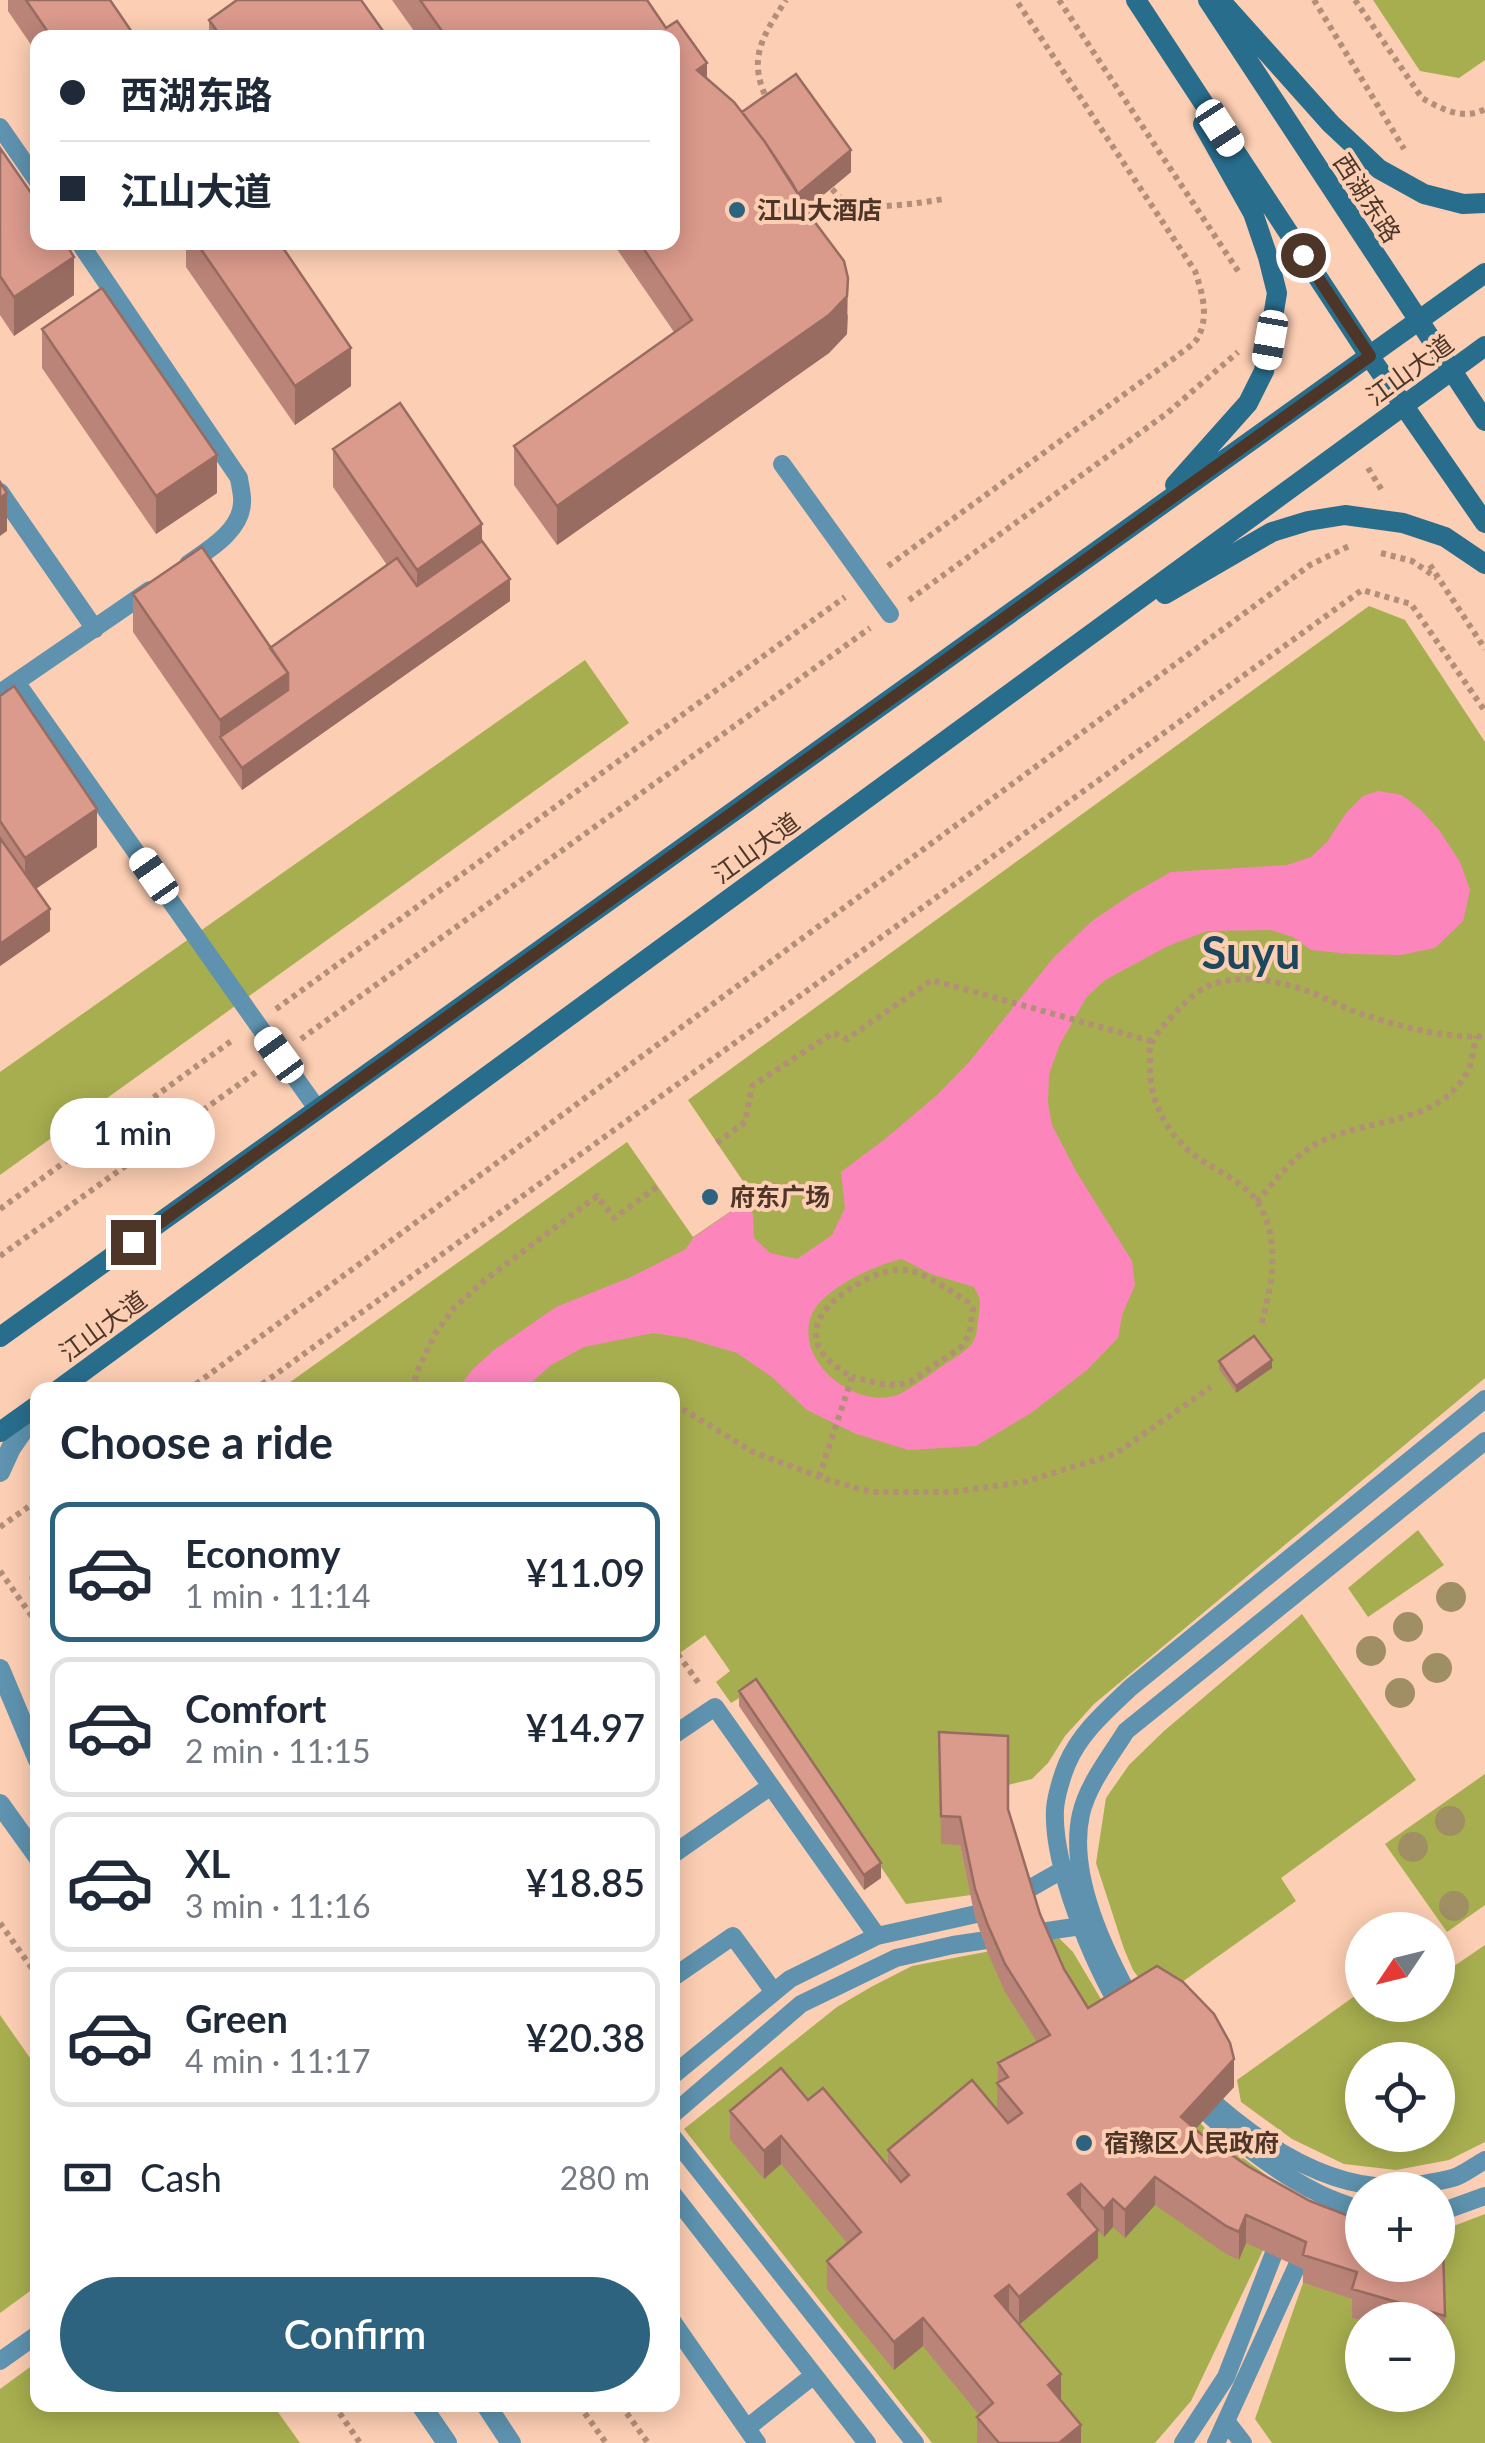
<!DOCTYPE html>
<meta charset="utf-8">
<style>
body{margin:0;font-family:Lato,"Noto Sans SC",sans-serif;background:#f6f6f7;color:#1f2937;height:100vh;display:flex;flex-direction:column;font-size:38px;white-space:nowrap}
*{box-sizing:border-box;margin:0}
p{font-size:32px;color:#747a83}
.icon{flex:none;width:55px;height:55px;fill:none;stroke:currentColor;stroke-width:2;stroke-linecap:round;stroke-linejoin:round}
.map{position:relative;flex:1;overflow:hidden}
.panel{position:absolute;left:30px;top:1382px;width:650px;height:1030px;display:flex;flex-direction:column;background:#fff;border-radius:20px;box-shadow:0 5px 25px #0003}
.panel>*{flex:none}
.banner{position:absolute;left:30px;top:30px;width:650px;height:220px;border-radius:20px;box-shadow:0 5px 25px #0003;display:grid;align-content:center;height:220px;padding:0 30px;background:#fff}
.needle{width:65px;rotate:235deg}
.fabs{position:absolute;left:1345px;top:1912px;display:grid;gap:20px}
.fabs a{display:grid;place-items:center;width:110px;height:110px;border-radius:50%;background:#fff;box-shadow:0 5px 25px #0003;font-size:50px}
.end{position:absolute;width:45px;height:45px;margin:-22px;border:12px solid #4d3628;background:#fff;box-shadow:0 0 0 5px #fff}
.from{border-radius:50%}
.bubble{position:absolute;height:70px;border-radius:35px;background:#fff;box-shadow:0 5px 25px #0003;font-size:32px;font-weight:600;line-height:70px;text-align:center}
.car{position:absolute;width:30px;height:60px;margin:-30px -15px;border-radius:12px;box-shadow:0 0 8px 2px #0007;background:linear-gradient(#fff 24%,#345 0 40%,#fff 0 76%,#345 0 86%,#fff 0)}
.banner b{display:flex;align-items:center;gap:35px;height:95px;font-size:38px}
.banner b+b{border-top:2px solid #e0e1e3}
.banner i{width:25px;height:25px;background:#1f2937}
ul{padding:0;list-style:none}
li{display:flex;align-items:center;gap:30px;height:140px;margin:0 20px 15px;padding:0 10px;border:5px solid #e0e1e3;border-radius:20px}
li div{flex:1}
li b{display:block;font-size:38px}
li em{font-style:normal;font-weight:600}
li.selected{border-color:#2d637e}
li>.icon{width:90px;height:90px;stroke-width:1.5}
h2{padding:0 30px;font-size:45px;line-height:120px}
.pay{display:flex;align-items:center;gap:25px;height:110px;padding:0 30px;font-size:38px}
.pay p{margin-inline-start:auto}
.cta{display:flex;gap:20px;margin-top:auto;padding:20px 30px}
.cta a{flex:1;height:115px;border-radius:60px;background:#2d637e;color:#fff;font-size:40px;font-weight:600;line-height:115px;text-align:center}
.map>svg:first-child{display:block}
</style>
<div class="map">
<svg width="1485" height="2443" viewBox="0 0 1485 2443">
<rect width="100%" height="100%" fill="#fcceb3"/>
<path fill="#a7ae4f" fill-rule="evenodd" d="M1373 0H1485V60L1459 78 1420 71Z
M1369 606 1405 620 1485 742V1378L1094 1704 1065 1736 1048 1763 1032 1779 1008 1785 960 1845 971 1895 906 1904 759 1686 731 1703 716 1682 730 1671 705 1635 673 1658 672 1390H279L627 1142 693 1237 753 1196 688 1100Z
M585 660 629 723 0 1175V1072Z
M1418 1530 1444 1565 1368 1617 1348 1588Z
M1302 1614 1416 1780 1281 1878 1296 1901 1168 1992H1149L1133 1970 1124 1949 1096 1863 1106 1798 1129 1765 1164 1731Z
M1485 1774V1905L1447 1932 1385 1844Z
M1059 1938 1073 1952 1108 2011 1208 2132 1266 2175 1282 2190 1286 2202 1191 2401 1155 2443H932L684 2129 837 2007 871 1987 912 1966Z
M1485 1945V2142L1449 2160 1396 2170 1344 2164 1292 2139 1241 2102 1237 2080 1359 1993 1362 1998V2005H1367L1376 2018 1395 2005H1438V1977ZM1362 2060H1438V2135H1362Z
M0 2015 37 2068V2286L0 2313Z
M1485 2214V2443H1272L1255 2419 1303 2283 1357 2300 1353 2317 1362 2320V2395H1438V2232Z
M37 2362 38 2405H273L300 2443H0V2389Z"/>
<path fill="#fc86bc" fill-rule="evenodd" d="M1378 791 1402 795 1421 810 1439 830 1460 862 1470 890 1463 921 1435 948 1401 955 1351 954 1311 950 1293 937 1271 930 1207 931 1168 946 1105 980 1086 998 1060 1044 1049 1074 1048 1103 1052 1125 1077 1173 1132 1261 1135 1285 1122 1315 1118 1338 1087 1370 1031 1413 976 1446 908 1450 854 1433 807 1410 772 1377 737 1353 686 1338 653 1333 584 1347 551 1365 523 1390H457L472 1370 494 1350 556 1307 631 1277 686 1249 693 1238 749 1199 753 1216 754 1238 770 1253 797 1259 832 1235 845 1208 841 1172 885 1139 937 1095 970 1061 1054 957 1092 921 1132 894 1171 872 1287 865 1311 857 1327 842 1346 813 1363 796ZM902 1259 931 1274 974 1287C976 1291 979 1296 980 1301 980 1304 977 1335 975 1338 972 1347 960 1354 953 1359 939 1367 907 1393 894 1396 851 1408 793 1358 812 1314 824 1288 875 1265 902 1259Z"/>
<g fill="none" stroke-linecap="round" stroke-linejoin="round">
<path stroke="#b38e79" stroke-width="6" stroke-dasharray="5 5" stroke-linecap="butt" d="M1059 0 1240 274
M1314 0 1404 149
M1355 0 1422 98C1441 109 1464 121 1485 109
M769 103C746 60 762 37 786 0
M832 189C836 193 839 198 844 200 868 212 918 203 944 199
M1368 468 1383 492
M1381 553 1412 561 1437 578
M1430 565 1485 649
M888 566 1177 356C1183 351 1193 345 1197 339 1210 317 1202 292 1195 271L1016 0
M909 600 1166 414 1238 352
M276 1009 845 597
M301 1039 870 628
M717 1143 745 1122 752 1086 833 1033 847 1039 932 980 1154 1042
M1257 1202C1276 1179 1296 1152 1324 1140 1373 1117 1444 1125 1470 1066 1473 1058 1474 1046 1476 1036
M0 1209 234 1039
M0 1256 259 1070
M1262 1323C1271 1286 1280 1249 1263 1212 1250 1181 1212 1171 1188 1150 1163 1127 1149 1097 1150 1063 1150 1058 1149 1052 1150 1047 1154 1034 1168 1021 1177 1011 1187 1000 1199 989 1213 984 1243 974 1281 981 1310 992 1326 998 1342 1007 1359 1013 1398 1026 1444 1039 1485 1036
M188 1390 1310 565 1351 545
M254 1390 1362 590 1411 604 1485 711
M412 1390 417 1372 435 1334 454 1308 485 1280 597 1196 614 1218 657 1187
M672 1408 686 1411 753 1452 828 1480 871 1492H952L1024 1482 1115 1454 1211 1387
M819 1477 852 1377C805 1351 804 1320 848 1290 865 1279 885 1268 906 1270 927 1273 950 1291 968 1302L973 1310 969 1335 961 1347 910 1382 897 1385 882 1384 852 1377
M0 1527 38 1500
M38 1535 32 1582 38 1603
M0 1571 38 1625
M672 1646 700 1685
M0 1923 38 1977
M334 2405 360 2443
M579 2405 606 2443
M621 2405 648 2443"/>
<path stroke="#5e92ae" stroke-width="18" d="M0 127 38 182
M79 242 239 478C240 486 243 496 242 503 241 531 208 550 188 564
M782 464 890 614
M0 492 95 629
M16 682 318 1110
M0 693 150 590
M672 1736 715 1707 877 1936
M672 1855 771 1786
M672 1978 733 1936 774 1992
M1135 2007C1106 1954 1067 1876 1081 1814 1088 1784 1110 1757 1126 1731L1485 1441
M1122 2011C1093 1963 1052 1866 1055 1809 1056 1796 1062 1776 1067 1764 1080 1733 1106 1711 1130 1688L1485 1399
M672 2076 790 1979 877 1936 990 1911 1064 1869
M1200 2090C1260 2146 1342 2203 1428 2183 1438 2181 1449 2180 1458 2176 1467 2172 1476 2165 1485 2160
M1191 2098C1229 2134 1271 2170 1318 2193 1332 2200 1348 2205 1362 2211
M672 2115 801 2004 896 1958 953 1945 1081 1926
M672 2136 915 2443
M672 2193 867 2443
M1438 2213 1485 2196
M672 2321 757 2443
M0 2361 38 2334
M1226 2421 1243 2443
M747 2428 814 2375
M1183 2443 1226 2377 1281 2235
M1216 2443 1305 2248"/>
<path stroke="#5e92ae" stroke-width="20" d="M0 1472 11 1448 38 1409
M0 1669 38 1760
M0 1804 38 1857
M421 2405 447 2443
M486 2405 511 2443"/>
<path stroke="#296d8d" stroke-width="20" d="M1136 0 1370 357 1485 523
M1208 0 1485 421
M1220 0 1331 124 1379 169 1424 194 1463 204 1485 203
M1175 485 1248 403 1264 371 1277 293 1268 257 1253 213 1203 124
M1165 594 1272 532 1308 521 1345 515 1403 523 1445 537 1485 564
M0 1337 1485 273
M58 1390 1485 346
M0 1432 38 1405"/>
</g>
<g fill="#a08e64">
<circle cx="1451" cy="1597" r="15"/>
<circle cx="1408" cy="1627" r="15"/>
<circle cx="1371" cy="1651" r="15"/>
<circle cx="1437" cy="1668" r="15"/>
<circle cx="1400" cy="1693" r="15"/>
<circle cx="1450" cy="1821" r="15"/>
<circle cx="1413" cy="1847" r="15"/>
<circle cx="1454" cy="1906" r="15"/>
</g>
<path fill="#bb8478" d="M8 0H110L136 38H38V55L8 11Z
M392 0H647L666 28 707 79 742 112 851 172 806 209 848 316 847 334 829 353 557 545 514 485V446L674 332 612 242H672V38H419Z
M209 20 388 38H209Z
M0 148 74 295 14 336 0 315Z
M186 242H279L351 386 295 425 186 267Z
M42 329 217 493 156 534 42 368Z
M333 449 482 541 510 601 242 790 133 632V594L270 648 387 565 333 487Z
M0 696 97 847 36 889 50 931 0 966Z
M1219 1361 1272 1368 1236 1393 1219 1369Z
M739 1691 881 1878 864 1890 739 1706Z
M939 1732 1008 1809 1040 1914 1064 1969 1088 2008 1234 2087 1195 2129 1445 2316V2344L1438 2342V2320H1362L1352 2318V2299L1303 2283V2269L1246 2243 1239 2260 1226 2254 1155 2205 1125 2238 1113 2227 1104 2237 1098 2231V2258L1019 2325 1061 2401 1081 2443H977V2417L979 2415 923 2346 894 2370 827 2289V2261L848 2244 781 2164 764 2179 730 2139V2111L808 2100 888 2166V2150L997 2110 998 2063 1037 2042 1005 1992 987 1951 975 1917 960 1845 941 1844Z"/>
<path fill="#996c62" d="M707 63V102L697 70Z
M851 150V172L792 221V199Z
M74 257V295L14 336V297Z
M848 278 847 334 829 353 557 545V506Z
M351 348V386L295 425V386Z
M217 455V493L156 534V496Z
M7 493V531L0 536V498Z
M482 524V563L417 608V570Z
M510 579V601L242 790V768Z
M288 673V712L220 737V720Z
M97 809V847L25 896V858Z
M50 909V931L0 966V944Z
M1272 1360V1368L1236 1393V1386Z
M881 1863V1878L864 1890V1875Z
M1234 2059V2087L1181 2145V2117Z
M781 2136V2164L764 2179V2151Z
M1155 2177V2205L1125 2238V2210Z
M1081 2184V2212L1068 2194Z
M1113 2199V2227L1104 2237V2209Z
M1246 2215V2243L1239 2260V2232Z
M1098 2230V2258L1019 2325V2297Z
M1009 2285V2313L995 2296Z
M923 2318V2346L894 2370V2342Z
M1061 2374V2402L1048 2385Z
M1081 2425V2443H1059Z"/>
<path fill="#da9a8c" stroke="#996c62" stroke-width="2.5" d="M26 0H110L136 38H52Z
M237 0H361L388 38H222L209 20Z
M420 0H647L666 28 677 21 707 63 697 70 734 102 765 142 792 183 811 217 844 261 848 278 847 296 829 315 557 506 514 446 692 320 639 242H672V38H492L491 35 488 38H447Z
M796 74 851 150 798 194 765 142 742 112Z
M0 148 38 203V242H65L74 257 14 297 0 276Z
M196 242H279L351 348 295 386Z
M102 288 217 455 156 496 42 329Z
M400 403 482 524 417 570 333 449Z
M0 482 7 493 0 498Z
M482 541 510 579 242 768 220 737 288 690V673L270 648 397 558 417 586Z
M202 547 288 673 220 720 133 594Z
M14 686 97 809 25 858 0 821V696Z
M0 838 50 909 0 944Z
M1254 1336 1272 1360 1236 1386 1219 1361Z
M756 1679 881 1863 864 1875 739 1691Z
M939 1732 1008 1736V1809L1040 1914 1064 1969 1088 2008 1157 1966 1183 1982 1214 2014 1230 2043 1234 2059 1181 2117 1201 2134 1249 2167 1310 2201 1362 2221V2265H1438V2245L1443 2246 1445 2316 1352 2289 1357 2272 1303 2255 1306 2242 1246 2215 1239 2232 1226 2226 1155 2177 1125 2210 1113 2199 1104 2209 1081 2184 1068 2194 1098 2230 1019 2297 1009 2285 995 2296 1061 2374 1048 2385 1081 2425 1059 2443H999L977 2417 993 2403 923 2318 894 2342 827 2261 861 2232 781 2136 764 2151 730 2111 781 2068 808 2100 823 2088 901 2182 909 2175 888 2150 972 2080 1008 2123 1022 2113 997 2083 1008 2077 998 2063 1050 2035 1005 1964 987 1923 975 1889 960 1817 941 1816Z"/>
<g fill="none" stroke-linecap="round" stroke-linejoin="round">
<path stroke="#4d3628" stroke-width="12" d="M133 1242 1370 356 1303 255"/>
</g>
<g fill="#2d637e" stroke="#fcceb3" stroke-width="4">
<circle cx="737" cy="210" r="10"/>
<circle cx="710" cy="1197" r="10"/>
<circle cx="1084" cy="2143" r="10"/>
</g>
<g text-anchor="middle" stroke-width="8" stroke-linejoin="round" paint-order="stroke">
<g font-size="25" fill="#4d3628" stroke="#fcceb3">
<text transform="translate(1367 198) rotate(57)" y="9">西湖东路</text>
<text transform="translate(1410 370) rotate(-36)" y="9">江山大道</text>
<text transform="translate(756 848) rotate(-36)" y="9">江山大道</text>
<text transform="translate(103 1326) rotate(-36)" y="9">江山大道</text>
</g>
<g font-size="25" font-weight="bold" fill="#4d3628" stroke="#fcceb3" text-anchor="start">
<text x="757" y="219">江山大酒店</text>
<text x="730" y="1206">府东广场</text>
<text x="1104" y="2152">宿豫区人民政府</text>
</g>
<g font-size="45" font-weight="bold" fill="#1c475d" stroke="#fcceb3">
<text x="1251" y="969">Suyu</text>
</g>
</g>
</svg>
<div class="fabs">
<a><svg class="needle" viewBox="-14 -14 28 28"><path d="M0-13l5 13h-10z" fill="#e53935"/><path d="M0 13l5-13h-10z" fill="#747a83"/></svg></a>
<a><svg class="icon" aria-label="locate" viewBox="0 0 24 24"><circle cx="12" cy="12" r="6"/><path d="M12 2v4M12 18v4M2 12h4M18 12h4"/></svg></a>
<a>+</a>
<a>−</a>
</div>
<i class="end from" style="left:1303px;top:255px"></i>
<i class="end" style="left:133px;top:1242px"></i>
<div class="bubble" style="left:50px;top:1098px;width:165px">1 min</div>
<i class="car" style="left:1220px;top:128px;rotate:147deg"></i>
<i class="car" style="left:1270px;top:340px;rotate:190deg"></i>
<i class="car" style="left:154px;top:876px;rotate:325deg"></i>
<i class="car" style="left:279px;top:1055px;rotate:324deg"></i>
<div class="banner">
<b><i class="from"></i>西湖东路</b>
<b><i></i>江山大道</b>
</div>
<section class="panel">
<h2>Choose a ride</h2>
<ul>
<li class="selected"><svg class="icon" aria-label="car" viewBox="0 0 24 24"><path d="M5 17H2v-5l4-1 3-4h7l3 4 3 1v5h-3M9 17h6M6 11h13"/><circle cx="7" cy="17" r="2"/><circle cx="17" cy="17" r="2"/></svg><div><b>Economy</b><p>1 min · 11:14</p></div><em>¥11.09</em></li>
<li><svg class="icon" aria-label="car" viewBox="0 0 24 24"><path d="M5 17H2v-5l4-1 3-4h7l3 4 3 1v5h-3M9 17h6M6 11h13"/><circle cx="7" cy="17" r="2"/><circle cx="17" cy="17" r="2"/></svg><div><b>Comfort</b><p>2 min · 11:15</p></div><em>¥14.97</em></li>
<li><svg class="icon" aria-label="car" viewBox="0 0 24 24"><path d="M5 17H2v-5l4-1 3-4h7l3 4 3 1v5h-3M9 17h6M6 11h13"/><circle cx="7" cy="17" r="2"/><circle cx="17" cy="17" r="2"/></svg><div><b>XL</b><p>3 min · 11:16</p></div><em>¥18.85</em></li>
<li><svg class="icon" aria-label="car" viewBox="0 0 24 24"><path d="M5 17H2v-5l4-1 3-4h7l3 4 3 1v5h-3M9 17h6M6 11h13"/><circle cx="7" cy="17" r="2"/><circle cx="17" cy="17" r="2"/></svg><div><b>Green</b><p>4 min · 11:17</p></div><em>¥20.38</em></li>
</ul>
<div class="pay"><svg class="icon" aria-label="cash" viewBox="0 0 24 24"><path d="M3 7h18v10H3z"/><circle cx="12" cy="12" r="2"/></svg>Cash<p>280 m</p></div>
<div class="cta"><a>Confirm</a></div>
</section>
</div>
